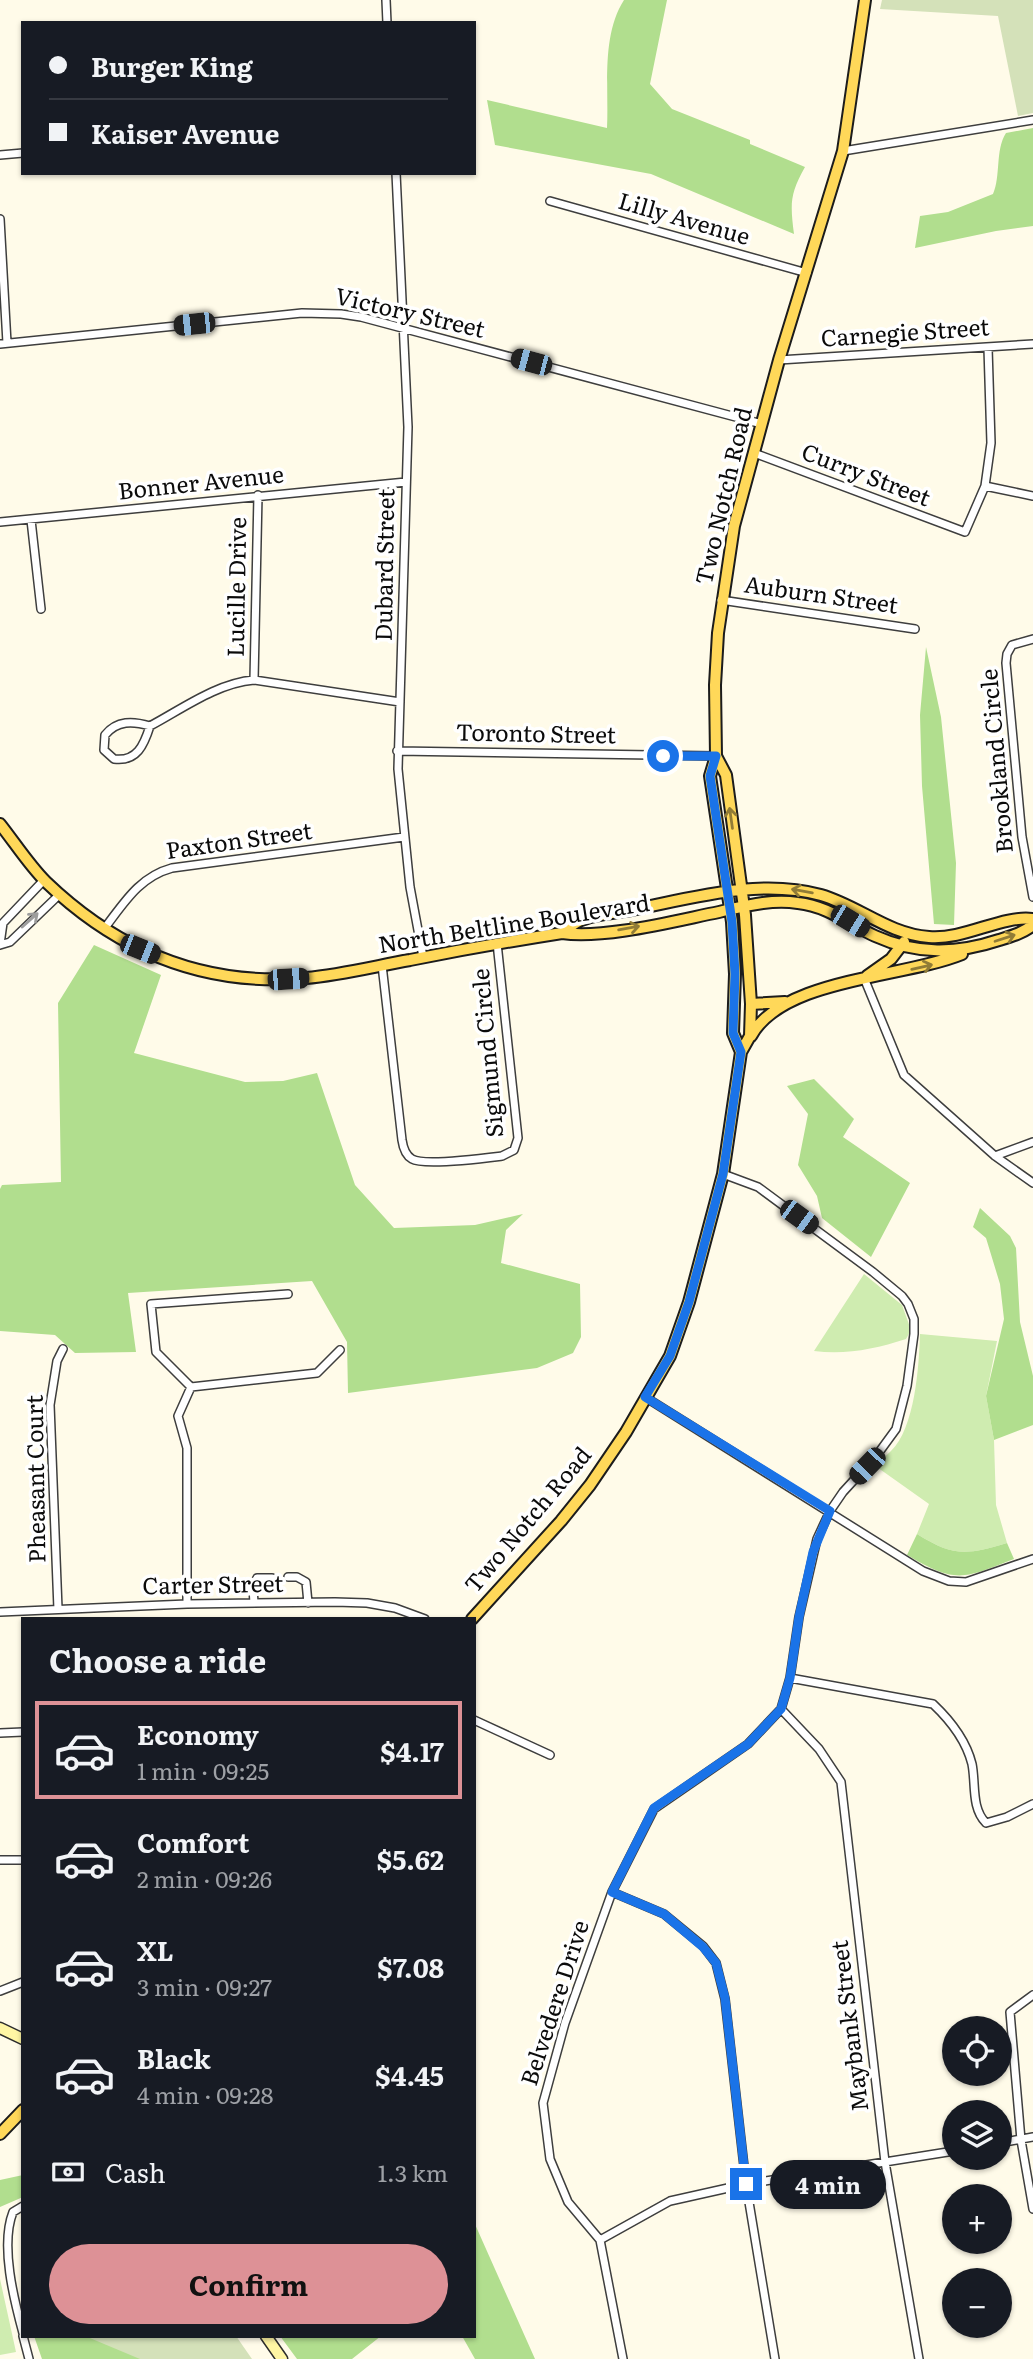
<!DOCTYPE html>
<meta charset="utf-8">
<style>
body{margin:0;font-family:Literata,serif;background:#20242c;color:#f1f3f6;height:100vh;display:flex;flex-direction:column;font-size:26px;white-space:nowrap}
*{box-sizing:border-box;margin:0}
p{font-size:23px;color:#9ea1a6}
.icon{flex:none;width:38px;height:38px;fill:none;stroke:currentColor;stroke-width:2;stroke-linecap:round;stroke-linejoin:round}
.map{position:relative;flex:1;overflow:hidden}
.details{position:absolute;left:21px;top:1617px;width:455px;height:721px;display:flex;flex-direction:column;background:#171b24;border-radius:0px;box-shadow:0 2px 5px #0004}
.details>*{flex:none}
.banner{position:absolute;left:21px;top:21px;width:455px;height:154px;border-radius:0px;box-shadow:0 2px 5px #0004;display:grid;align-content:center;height:154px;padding:0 28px;background:#171b24}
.fabs{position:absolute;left:942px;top:2016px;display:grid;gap:14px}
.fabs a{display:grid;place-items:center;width:70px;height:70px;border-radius:50%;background:#171b24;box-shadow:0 2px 5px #0004;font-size:35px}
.end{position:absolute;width:32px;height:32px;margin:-16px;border:9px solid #1a73e8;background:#fff;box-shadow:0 0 0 4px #fff}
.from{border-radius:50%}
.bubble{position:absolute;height:49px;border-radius:24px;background:#171b24;box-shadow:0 2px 5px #0004;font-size:23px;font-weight:700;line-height:49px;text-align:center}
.car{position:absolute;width:21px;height:42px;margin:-21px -10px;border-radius:9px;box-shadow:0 0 5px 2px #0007;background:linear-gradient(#222 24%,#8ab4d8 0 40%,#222 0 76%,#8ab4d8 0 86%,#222 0)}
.banner b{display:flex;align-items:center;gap:24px;height:66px;font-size:26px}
.banner b+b{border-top:2px solid #363941}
.banner i{width:18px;height:18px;background:#f1f3f6}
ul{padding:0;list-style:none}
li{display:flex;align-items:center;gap:21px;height:98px;margin:0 14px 10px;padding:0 14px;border:4px solid transparent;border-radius:0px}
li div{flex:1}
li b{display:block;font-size:26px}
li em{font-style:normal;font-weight:700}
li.active{border-color:#dd9196}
li>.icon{width:63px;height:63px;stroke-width:1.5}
h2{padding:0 28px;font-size:32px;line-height:84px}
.pay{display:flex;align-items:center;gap:18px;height:77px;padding:0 28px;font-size:26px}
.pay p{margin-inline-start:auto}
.cta{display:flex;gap:14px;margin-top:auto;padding:14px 28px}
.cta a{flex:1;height:80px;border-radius:42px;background:#dd9196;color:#111;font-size:28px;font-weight:700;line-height:80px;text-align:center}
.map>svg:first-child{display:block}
</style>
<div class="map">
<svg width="1033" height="2359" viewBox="0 0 1033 2359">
<rect width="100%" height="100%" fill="#fffbe9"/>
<path fill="#cfecb0" d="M864 1274 902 1305 911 1330 906 1339C875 1349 846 1355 814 1351Z
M920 1334 997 1341 986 1396 994 1440 996 1505 1007 1543C966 1555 954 1557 917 1534L929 1504 874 1465C879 1461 886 1456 891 1451 915 1428 919 1366 920 1334Z
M0 2279 16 2352 0 2355Z"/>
<path fill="#b1de8e" d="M624 0H667L650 84 672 109 750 140V144L805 167C790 194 790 203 794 234L651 174 495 145 487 100 607 128C609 87 601 36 624 0Z
M1033 128V226L996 231 915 248 920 216 948 212 993 194C1001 176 995 150 1006 133Z
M926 647 941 717 956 863 954 925 934 924 922 786 920 715Z
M94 945 161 975 134 1053 245 1082 283 1081 317 1073 355 1185 394 1228 475 1225 523 1214 506 1230 501 1263 580 1284 581 1337 573 1353 537 1368 348 1393 347 1342 312 1281 128 1293 136 1352 75 1353 55 1335 0 1331V1189L2 1185 61 1182 58 1003Z
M814 1079 854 1119 843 1137 910 1183 871 1257 822 1218 817 1196 798 1165 808 1114 787 1086Z
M980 1208 1010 1236 1016 1248 1020 1322 1033 1376V1425L994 1440 986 1396 1004 1319 1000 1284 986 1238 973 1227Z
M917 1534C954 1557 966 1555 1007 1543L1014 1559C963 1579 956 1584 907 1555Z
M23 2175V2197L0 2207V2180Z
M474 2222 535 2359H475L462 2336H474Z
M34 2336H89L153 2359H42Z
M280 2336H381L352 2359H297Z"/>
<path fill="#d4e1b9" d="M882 0H1033V113L1018 116 998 16 880 9Z
M85 2336H236L252 2359H140Z"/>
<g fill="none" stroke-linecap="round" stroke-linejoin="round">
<g stroke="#3e3e3e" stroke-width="10">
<path id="street" d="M386 0 387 23
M843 151 1033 120
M0 155 23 153
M396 173 408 427 398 769 410 887 423 957
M550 201 807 273
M0 219 7 343
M0 344 302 313 341 314 361 317 762 424
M779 360 1033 344
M754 453 965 532 985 486 991 443 988 348
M985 486 1033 496
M31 520 41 609
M0 522 406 482
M721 600 915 629
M1033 639 1012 645 1007 654 1006 663 1022 837 1033 897
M254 680 258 495
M150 726C133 721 117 720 105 735L104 750 114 759C137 762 144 745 150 726 182 709 217 683 254 680L400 702
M397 751 716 756
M104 929C124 903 139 877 172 868L404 837
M0 944 3 923 44 880
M0 945 10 942 60 894
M382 965 402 1140C403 1147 405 1155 412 1159 424 1166 486 1158 502 1156L514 1150 518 1138 497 943
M864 978 904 1075 995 1156 1033 1183
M995 1156 1033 1142
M288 1294 151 1304 156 1352 191 1387 317 1373 340 1350
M645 1397 923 1571 949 1581 966 1582 1033 1559
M288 1577H297L306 1582 308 1603
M254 1603 253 1588 257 1578H272
M187 1604V1448L178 1416 191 1387
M58 1609 50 1405 57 1361 63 1349
M0 1612 187 1604 335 1602 367 1603 395 1608 425 1619
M790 1678 933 1704C951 1721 966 1740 972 1764 976 1784 971 1808 986 1823L1007 1817 1033 1804
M781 1709 819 1749 841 1782 885 2162 919 2359
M474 1720 550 1755
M0 1733 23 1732
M0 1860H23
M612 1892 664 1914 703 1946 716 1963 725 1999 746 2184 775 2359
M0 1991 23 1982
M1033 1995 1010 2012 1021 2140 1033 2209
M999 2143 1033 2137
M23 2206 13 2212C0 2245 14 2300 23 2333
M600 2240 670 2201 746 2184 954 2151
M23 2336 29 2359
M623 2359 600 2240 568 2202 550 2159 543 2103 565 2023 612 1892 654 1809 748 1744 781 1709 790 1678 799 1617 817 1539 830 1511 843 1492 877 1455 896 1429 907 1386 914 1334V1319L908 1304 902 1296 873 1272 758 1187 723 1174"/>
</g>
<g stroke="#2d2d2d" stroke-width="13">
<path id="secondary" d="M0 2028 23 2039
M266 2336 282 2359"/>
</g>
<g stroke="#1c1c1c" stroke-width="14">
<path id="primary" d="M0 824C15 843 29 865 46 882 119 952 204 987 306 978 341 975 376 966 410 960 460 950 511 941 562 933 605 939 674 921 719 912 746 906 770 899 798 903 827 906 849 924 875 936 917 955 957 954 999 940 1012 936 1023 933 1033 925
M562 933C567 929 573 924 579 921 594 914 615 913 631 910 693 898 759 878 821 895 859 906 888 934 929 937 965 940 1001 915 1033 919
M867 976 891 959 904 942
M751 1004 785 1002
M751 1036C783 978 903 978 962 954
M741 1052 733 1033 735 974 732 922 710 776 716 756 715 685 718 633 734 526 779 360 843 151 865 0
M472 1619 561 1521 590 1485 626 1432 670 1356 689 1302 723 1174 741 1052 750 1036 751 1004 745 915 726 775 716 756
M0 2134 23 2110"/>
</g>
<use href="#street" stroke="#fff" stroke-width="7"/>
<use href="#secondary" stroke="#fff6a4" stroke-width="10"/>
<use href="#primary" stroke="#ffd859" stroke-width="10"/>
</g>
<defs><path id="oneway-shaft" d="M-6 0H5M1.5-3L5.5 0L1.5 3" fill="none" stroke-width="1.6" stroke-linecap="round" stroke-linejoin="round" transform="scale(1.75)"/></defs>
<g stroke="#917c36">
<use href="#oneway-shaft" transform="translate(731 818) rotate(-98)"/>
<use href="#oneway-shaft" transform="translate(802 891) rotate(-170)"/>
<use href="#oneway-shaft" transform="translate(629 928) rotate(-10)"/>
<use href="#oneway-shaft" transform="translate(1005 938) rotate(-18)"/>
<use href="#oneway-shaft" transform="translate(922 967) rotate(-13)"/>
</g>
<use stroke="#9d9d9d" href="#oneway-shaft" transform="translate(30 920) rotate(-42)"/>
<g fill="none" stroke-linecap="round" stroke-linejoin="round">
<path stroke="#1a73e8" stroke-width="9" d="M663 756H716L710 776 732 922 735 974 733 1033 741 1052 723 1174 689 1302 670 1356 645 1397 830 1511 813 1552 799 1617 790 1678 781 1709 748 1744 654 1808 612 1892 664 1914 703 1947 716 1963 725 1998 746 2184"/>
</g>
<g text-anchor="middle" stroke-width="7" stroke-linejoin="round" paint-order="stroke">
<g font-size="23" fill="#0b0b0b" stroke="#fff">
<text transform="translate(684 219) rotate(16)" y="8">Lilly Avenue</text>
<text transform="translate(410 313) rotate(13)" y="8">Victory Street</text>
<text transform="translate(905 333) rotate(-4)" y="8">Carnegie Street</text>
<text transform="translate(866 475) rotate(21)" y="8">Curry Street</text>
<text transform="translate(201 483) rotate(-6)" y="8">Bonner Avenue</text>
<text transform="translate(724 496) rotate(-77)" y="8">Two Notch Road</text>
<text transform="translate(385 565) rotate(-89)" y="8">Dubard Street</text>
<text transform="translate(237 587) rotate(-89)" y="8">Lucille Drive</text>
<text transform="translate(821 595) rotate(8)" y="8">Auburn Street</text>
<text transform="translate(536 734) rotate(1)" y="8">Toronto Street</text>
<text transform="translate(997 761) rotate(-95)" y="8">Brookland Circle</text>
<text transform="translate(239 841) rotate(-8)" y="8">Paxton Street</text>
<text transform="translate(514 924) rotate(-9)" y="8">North Beltline Boulevard</text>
<text transform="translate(488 1053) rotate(-95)" y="8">Sigmund Circle</text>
<text transform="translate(36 1479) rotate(-91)" y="8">Pheasant Court</text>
<text transform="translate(528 1520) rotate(-50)" y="8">Two Notch Road</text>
<text transform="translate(213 1585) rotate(-1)" y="8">Carter Street</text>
<text transform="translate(555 2003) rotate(-72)" y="8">Belvedere Drive</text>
<text transform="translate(850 2026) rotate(-97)" y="8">Maybank Street</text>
</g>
</g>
</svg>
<div class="fabs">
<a><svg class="icon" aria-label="locate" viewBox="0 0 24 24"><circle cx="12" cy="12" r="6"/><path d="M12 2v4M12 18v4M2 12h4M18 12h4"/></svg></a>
<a><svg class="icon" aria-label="layers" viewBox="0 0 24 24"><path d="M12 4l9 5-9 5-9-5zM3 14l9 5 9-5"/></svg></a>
<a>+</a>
<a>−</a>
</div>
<i class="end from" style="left:663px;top:756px"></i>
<i class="end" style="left:746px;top:2184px"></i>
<div class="bubble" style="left:770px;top:2160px;width:116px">4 min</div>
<i class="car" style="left:194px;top:324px;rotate:264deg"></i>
<i class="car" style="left:531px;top:362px;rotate:285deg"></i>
<i class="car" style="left:850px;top:921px;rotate:121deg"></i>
<i class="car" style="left:140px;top:949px;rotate:112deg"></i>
<i class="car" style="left:288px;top:979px;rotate:86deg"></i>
<i class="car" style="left:799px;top:1217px;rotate:126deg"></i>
<i class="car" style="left:867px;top:1466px;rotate:224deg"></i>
<div class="banner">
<b><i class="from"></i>Burger King</b>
<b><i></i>Kaiser Avenue</b>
</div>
<section class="details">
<h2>Choose a ride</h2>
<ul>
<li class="active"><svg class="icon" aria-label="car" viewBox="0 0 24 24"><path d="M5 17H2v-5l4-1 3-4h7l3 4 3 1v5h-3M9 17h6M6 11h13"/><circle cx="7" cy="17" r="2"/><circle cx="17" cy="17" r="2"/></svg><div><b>Economy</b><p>1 min · 09:25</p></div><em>$4.17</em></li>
<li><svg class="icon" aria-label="car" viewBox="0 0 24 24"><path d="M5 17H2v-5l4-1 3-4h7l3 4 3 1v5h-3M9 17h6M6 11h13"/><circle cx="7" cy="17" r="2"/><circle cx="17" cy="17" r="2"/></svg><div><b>Comfort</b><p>2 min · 09:26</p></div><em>$5.62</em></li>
<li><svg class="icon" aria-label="car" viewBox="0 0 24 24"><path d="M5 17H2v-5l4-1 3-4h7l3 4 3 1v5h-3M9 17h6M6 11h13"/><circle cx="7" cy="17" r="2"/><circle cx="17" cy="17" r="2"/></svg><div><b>XL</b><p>3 min · 09:27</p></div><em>$7.08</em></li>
<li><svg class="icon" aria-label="car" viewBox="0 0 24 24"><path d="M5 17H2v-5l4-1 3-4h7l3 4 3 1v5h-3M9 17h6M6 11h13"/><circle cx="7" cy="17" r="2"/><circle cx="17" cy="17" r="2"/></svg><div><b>Black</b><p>4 min · 09:28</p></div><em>$4.45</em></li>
</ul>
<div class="pay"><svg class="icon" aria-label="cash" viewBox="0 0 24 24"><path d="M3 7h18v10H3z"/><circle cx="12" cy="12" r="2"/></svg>Cash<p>1.3 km</p></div>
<div class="cta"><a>Confirm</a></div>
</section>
</div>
